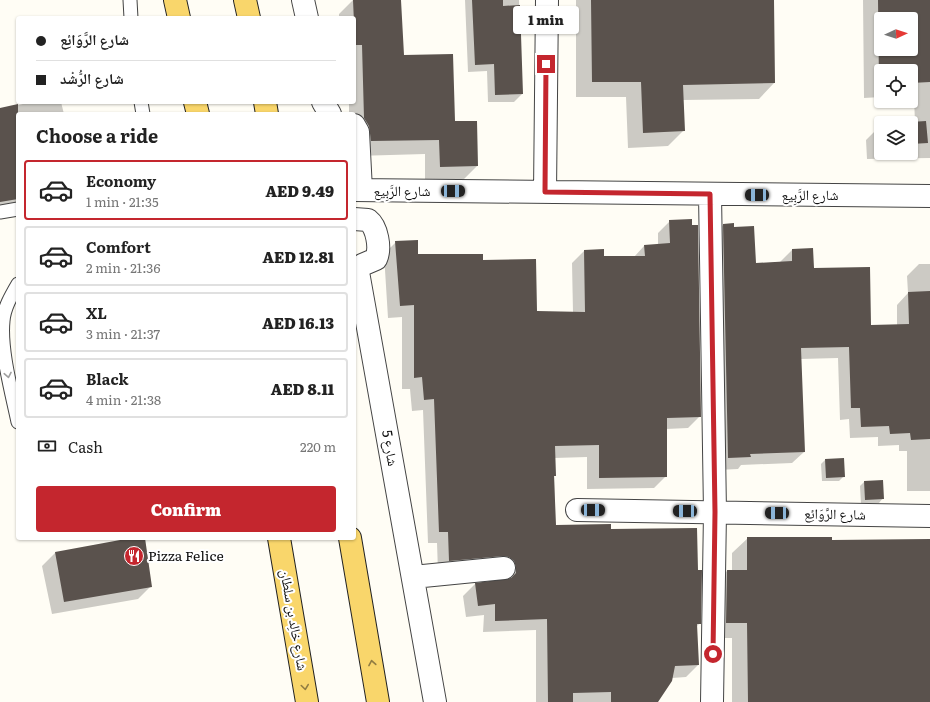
<!DOCTYPE html>
<meta charset="utf-8">
<style>
body{margin:0;font-family:Literata,"Noto Naskh Arabic",serif;background:#f2f2f2;color:#222;height:100vh;display:flex;flex-direction:column;font-size:15px;white-space:nowrap}
*{box-sizing:border-box;margin:0}
p{font-size:13px;color:#767676}
.icon{flex:none;width:22px;height:22px;fill:none;stroke:currentColor;stroke-width:2;stroke-linecap:round;stroke-linejoin:round}
.map{position:relative;flex:1;overflow:hidden}
.side{position:absolute;left:16px;top:112px;width:340px;height:428px;display:flex;flex-direction:column;background:#fff;border-radius:4px;box-shadow:0 1px 3px #0004}
.side>*{flex:none}
.banner{position:absolute;left:16px;top:16px;width:340px;height:88px;border-radius:4px;box-shadow:0 1px 3px #0004;display:grid;align-content:center;height:88px;padding:0 20px;background:#fff}
.needle{width:26px;rotate:87deg}
.fabs{position:absolute;left:874px;top:12px;display:grid;gap:8px}
.fabs a{display:grid;place-items:center;width:44px;height:44px;border-radius:4px;background:#fff;box-shadow:0 1px 3px #0004;font-size:20px}
.end{position:absolute;width:18px;height:18px;margin:-9px;border:5px solid #c4262e;background:#fff;box-shadow:0 0 0 2px #fff}
.from{border-radius:50%}
.bubble{position:absolute;height:28px;border-radius:4px;background:#fff;box-shadow:0 1px 3px #0004;font-size:13px;font-weight:800;line-height:28px;text-align:center}
.car{position:absolute;width:12px;height:24px;margin:-12px -6px;border-radius:5px;box-shadow:0 0 3px 1px #0007;background:linear-gradient(#222 24%,#8ab4d8 0 40%,#222 0 76%,#8ab4d8 0 86%,#222 0)}
.banner b{display:flex;align-items:center;gap:14px;height:38px;font-size:15px}
.banner b+b{border-top:1px solid #e0e0e0}
.banner i{width:10px;height:10px;background:#222}
ul{padding:0;list-style:none}
li{display:flex;align-items:center;gap:12px;height:60px;margin:0 8px 6px;padding:0 12px;border:2px solid #e0e0e0;border-radius:4px}
li div{flex:1}
li b{display:block;font-size:15px}
li em{font-style:normal;font-weight:800}
li.current{border-color:#c4262e}
li>.icon{width:36px;height:36px;stroke-width:1.5}
h2{padding:0 20px;font-size:18px;line-height:48px}
.pay{display:flex;align-items:center;gap:10px;height:44px;padding:0 20px;font-size:15px}
.pay p{margin-inline-start:auto}
.cta{display:flex;gap:8px;margin-top:auto;padding:8px 20px}
.cta a{flex:1;height:46px;border-radius:4px;background:#c4262e;color:#fff;font-size:16px;font-weight:800;line-height:46px;text-align:center}
.map>svg:first-child{display:block}
</style>
<div class="map">
<svg width="930" height="702" viewBox="0 0 930 702">
<rect width="100%" height="100%" fill="#fffdf5"/>
<path fill="#0003" fill-rule="evenodd" d="M353 0H400L403 56 454 122H476L477 166 462 181 425 182V154L356 156 354 140V114H349V102H354V18H339V14Z
M465 0H519L522 94 514 102H488L487 71 468 72Z
M576 0H773L774 83 759 99 683 100 684 130 668 146 628 148 626 97H576Z
M863 0H930V158L867 159 866 140 881 125V153H911V123H915L914 97H911V71H881V97L864 98ZM881 19H911V49H881Z
M32 102H61L64 114H18V211L0 215V109Z
M670 221 700 416 688 428 666 429V476L654 488 587 489V457L554 458 555 526 610 530 700 623 696 627 698 665 686 677 672 678 656 702H536V630L483 632 484 615 466 617 463 596 475 584 504 582 503 573 438 572 437 543H428L423 410 412 411 410 389H402V317L388 318 384 254 396 242 417 255 482 261 536 313H573L572 263 584 251 603 257H634L644 246 658 245V233Z
M723 225 733 228 755 264 780 262 792 250 870 326 897 325V305L908 293 907 276 919 264H930V491H907V451H899V445L878 446V437L850 438 849 419 840 420 838 358 800 359 804 452 792 463 741 465 738 469 717 470 712 236Z
M825 460 844 476 839 481H822L821 464Z
M864 482 883 498 879 503 861 504 860 486Z
M137 538H144L151 586 138 599 52 614 42 566 55 553Z
M748 538 831 541 930 540V702H732V638H711L712 587 727 571H732V553Z"/>
<path fill="#5a524d" fill-rule="evenodd" d="M353 0H401L404 55 453 54 455 121H477L478 166 440 167 439 140 371 141 369 126 364 118 362 45H355Z
M472 0H503V6L520 5 523 94 495 95 494 64 475 65Z
M591 0H774L775 83 683 85 685 131 643 133 641 82H592Z
M878 0H930V82L911 83V71H881V83H879ZM881 19H911V49H881Z
M18 104V199L0 202V108Z
M926 121 928 143 911 144V123H895Z
M692 219V225H698L701 417 667 418V477L599 478V445L555 446 556 476H554L556 525 611 524V529L697 528 698 570H702L701 624H697L699 665 675 666 672 681 658 702H611V692L573 693V702H548L547 619 495 621V604L478 606 475 583 511 578 516 573V567L514 561 509 557 503 556 449 561 448 532H439L434 399 424 400 422 377 414 378V305L400 306 395 241 418 240V254H483V260L536 259 537 311 585 312 584 250 604 249V256H645L644 245 670 243 669 220Z
M734 223V227L754 226 756 263 792 261V249L813 248 814 268 870 267 871 325 909 324 908 292 930 291V439L911 440 910 433 890 434 889 426 861 427 860 408H851L849 347 801 348 805 452 750 454 751 457 728 458 723 224Z
M844 458 845 477 826 478 825 459Z
M883 480 884 499 865 500 864 481Z
M747 537H832V540L930 539V702H748L747 623H726L727 570H747Z
M131 538H145L152 587 64 602 55 552Z"/>
<g fill="none" stroke-linecap="round" stroke-linejoin="round">
<g stroke="#444" stroke-width="15">
<path id="lane" d="M130 0 131 18
M141 102 143 114
M0 212 18 209
M18 284C11 296 4 308 3 321 0 350 12 393 18 422"/>
</g>
<g stroke="#444" stroke-width="24">
<path id="street" d="M303 0 307 18
M323 102 330 114
M354 125 358 132 361 190
M354 190 930 196
M545 192 547 0
M710 194 715 512 712 702
M354 219 368 220C377 227 381 248 376 259L362 265 358 272 435 702
M577 510 930 516
M413 577 504 568"/>
</g>
<g stroke="#222" stroke-width="24">
<path id="primary" d="M175 0 179 18
M245 0 249 18
M195 102 198 114
M265 102 267 114
M279 538 307 702
M350 538 378 702"/>
</g>
<use href="#lane" stroke="#fff" stroke-width="13"/>
<use href="#street" stroke="#fff" stroke-width="22"/>
<use href="#primary" stroke="#f9d66b" stroke-width="22"/>
</g>
<defs><path id="oneway-chevron" d="M-2-3.5L2.5 0L-2 3.5" fill="none" stroke-width="1.6" stroke-linecap="round" stroke-linejoin="round"/></defs>
<use stroke="#a0a0a0" href="#oneway-chevron" transform="translate(8 375) rotate(79)"/>
<g stroke="#917d42">
<use href="#oneway-chevron" transform="translate(372 663) rotate(-100)"/>
<use href="#oneway-chevron" transform="translate(305 687) rotate(82)"/>
</g>
<g fill="none" stroke-linecap="round" stroke-linejoin="round">
<path stroke="#c4262e" stroke-width="5" d="M546 64 545 192 710 194 715 512 713 654"/>
</g>
<defs>
<g id="restaurant-disc" transform="scale(1)"><circle r="9.5" fill="#c4262e" stroke="#fff"/><path d="M-5-6h1v4h1v-4h1v4h1v-4h1v5L-1.5 .5V6h-2V.5L-5-1ZM5-6V6H3V1.5H1.5Q1.5-4 5-6Z" fill="#fff"/></g>
</defs>
<g fill-rule="evenodd">
<use href="#restaurant-disc" x="134" y="556"/>
</g>
<g text-anchor="middle" stroke-width="4" stroke-linejoin="round" paint-order="stroke">
<g font-size="14" fill="#111" stroke="#fff">
<text x="402" y="196">شارع الرَّبِيع</text>
<text x="810" y="200">شارع الرَّبِيع</text>
<text transform="translate(390 448) rotate(80)" y="5">شارع 5</text>
<text transform="translate(835 514) rotate(1)" y="5">شارع الرَّوَائِع</text>
<text transform="translate(294 620) rotate(80)" y="5">شارع خالِد بن سلطان</text>
</g>
<g font-size="14" fill="#111" stroke="#fff" text-anchor="start">
<text x="148" y="561">Pizza Felice</text>
</g>
</g>
</svg>
<div class="fabs">
<a><svg class="needle" viewBox="-14 -14 28 28"><path d="M0-13l5 13h-10z" fill="#e53935"/><path d="M0 13l5-13h-10z" fill="#767676"/></svg></a>
<a><svg class="icon" aria-label="locate" viewBox="0 0 24 24"><circle cx="12" cy="12" r="6"/><path d="M12 2v4M12 18v4M2 12h4M18 12h4"/></svg></a>
<a><svg class="icon" aria-label="layers" viewBox="0 0 24 24"><path d="M12 4l9 5-9 5-9-5zM3 14l9 5 9-5"/></svg></a>
</div>
<i class="end from" style="left:713px;top:654px"></i>
<i class="end" style="left:546px;top:64px"></i>
<div class="bubble" style="left:513px;top:6px;width:66px">1 min</div>
<i class="car" style="left:453px;top:191px;rotate:90deg"></i>
<i class="car" style="left:757px;top:195px;rotate:270deg"></i>
<i class="car" style="left:593px;top:510px;rotate:91deg"></i>
<i class="car" style="left:685px;top:511px;rotate:271deg"></i>
<i class="car" style="left:777px;top:513px;rotate:271deg"></i>
<div class="banner">
<b><i class="from"></i>شارع الرَّوَائِع</b>
<b><i></i>شارع الرُّشْد</b>
</div>
<section class="side">
<h2>Choose a ride</h2>
<ul>
<li class="current"><svg class="icon" aria-label="car" viewBox="0 0 24 24"><path d="M5 17H2v-5l4-1 3-4h7l3 4 3 1v5h-3M9 17h6M6 11h13"/><circle cx="7" cy="17" r="2"/><circle cx="17" cy="17" r="2"/></svg><div><b>Economy</b><p>1 min · 21:35</p></div><em>AED 9.49</em></li>
<li><svg class="icon" aria-label="car" viewBox="0 0 24 24"><path d="M5 17H2v-5l4-1 3-4h7l3 4 3 1v5h-3M9 17h6M6 11h13"/><circle cx="7" cy="17" r="2"/><circle cx="17" cy="17" r="2"/></svg><div><b>Comfort</b><p>2 min · 21:36</p></div><em>AED 12.81</em></li>
<li><svg class="icon" aria-label="car" viewBox="0 0 24 24"><path d="M5 17H2v-5l4-1 3-4h7l3 4 3 1v5h-3M9 17h6M6 11h13"/><circle cx="7" cy="17" r="2"/><circle cx="17" cy="17" r="2"/></svg><div><b>XL</b><p>3 min · 21:37</p></div><em>AED 16.13</em></li>
<li><svg class="icon" aria-label="car" viewBox="0 0 24 24"><path d="M5 17H2v-5l4-1 3-4h7l3 4 3 1v5h-3M9 17h6M6 11h13"/><circle cx="7" cy="17" r="2"/><circle cx="17" cy="17" r="2"/></svg><div><b>Black</b><p>4 min · 21:38</p></div><em>AED 8.11</em></li>
</ul>
<div class="pay"><svg class="icon" aria-label="cash" viewBox="0 0 24 24"><path d="M3 7h18v10H3z"/><circle cx="12" cy="12" r="2"/></svg>Cash<p>220 m</p></div>
<div class="cta"><a>Confirm</a></div>
</section>
</div>
